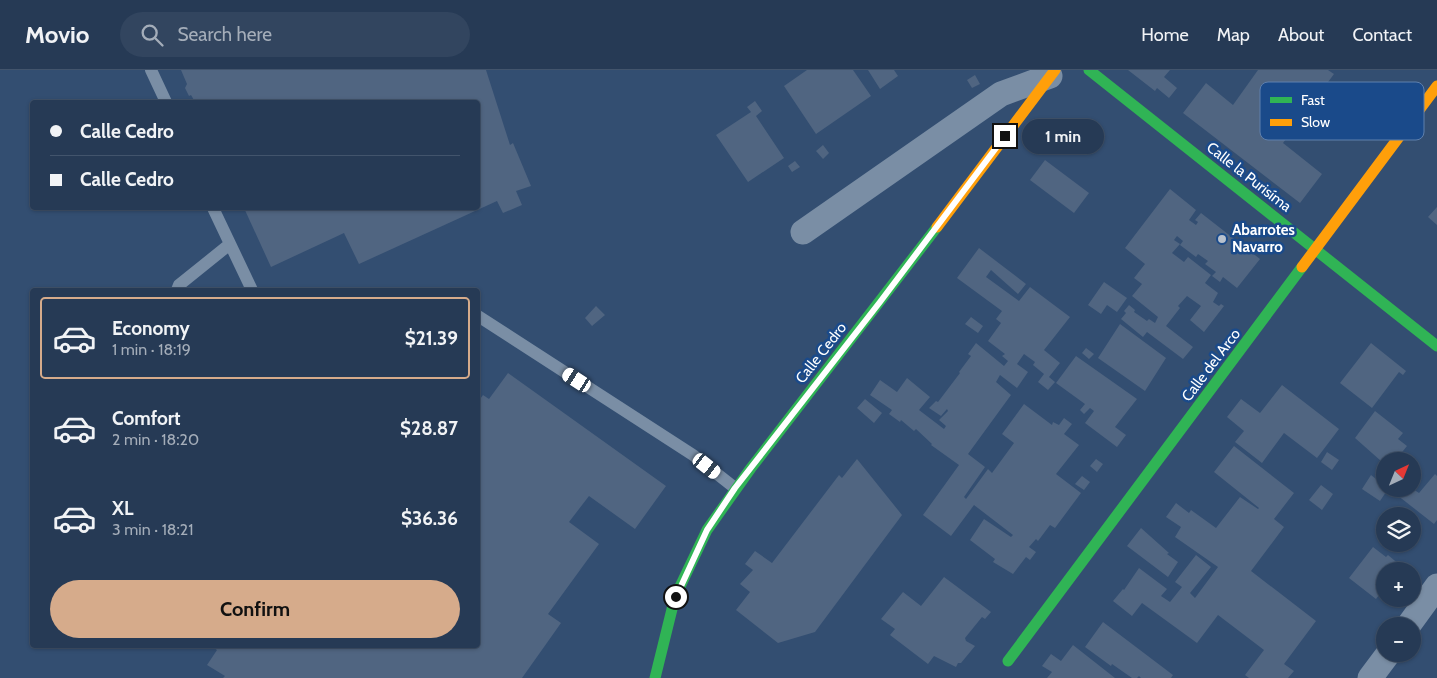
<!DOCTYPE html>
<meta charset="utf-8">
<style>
body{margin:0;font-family:Cabin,sans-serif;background:#32455f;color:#f1f3f6;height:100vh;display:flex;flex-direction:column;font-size:19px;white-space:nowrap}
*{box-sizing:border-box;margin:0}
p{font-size:16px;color:#a4adb9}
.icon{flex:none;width:28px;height:28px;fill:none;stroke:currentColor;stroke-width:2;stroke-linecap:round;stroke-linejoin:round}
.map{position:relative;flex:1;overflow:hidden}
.drawer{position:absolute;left:30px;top:218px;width:450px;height:360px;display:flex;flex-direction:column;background:#263a55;border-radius:5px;box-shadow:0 1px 4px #0004,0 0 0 1px #42546c}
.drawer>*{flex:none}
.guide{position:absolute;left:30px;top:30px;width:450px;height:110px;border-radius:5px;box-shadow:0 1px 4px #0004,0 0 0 1px #42546c;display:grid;align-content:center;height:110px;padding:0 20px;background:#263a55}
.needle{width:32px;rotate:43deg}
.fabs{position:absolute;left:1376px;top:382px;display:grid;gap:10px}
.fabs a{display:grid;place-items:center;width:45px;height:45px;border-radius:50%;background:#263a55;box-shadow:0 1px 4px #0004,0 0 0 1px #42546c;font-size:25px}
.end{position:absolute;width:22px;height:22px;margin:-11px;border:6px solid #fff;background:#111;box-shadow:0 0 0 2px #111}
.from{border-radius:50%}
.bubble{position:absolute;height:35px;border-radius:18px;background:#263a55;box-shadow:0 1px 4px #0004,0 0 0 1px #42546c;font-size:16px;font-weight:700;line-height:35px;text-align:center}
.car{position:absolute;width:15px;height:30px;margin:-15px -8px;border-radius:6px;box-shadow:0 0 4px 1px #0007;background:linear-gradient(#fff 24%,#345 0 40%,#fff 0 76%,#345 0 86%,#fff 0)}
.guide b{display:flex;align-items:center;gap:18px;height:48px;font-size:19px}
.guide b+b{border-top:1px solid #42546c}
.guide i{width:12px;height:12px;background:#f1f3f6}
ul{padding:9px 0 0;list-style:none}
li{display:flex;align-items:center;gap:15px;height:82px;margin:0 10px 8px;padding:0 10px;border:2px solid transparent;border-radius:5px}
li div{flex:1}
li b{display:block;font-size:19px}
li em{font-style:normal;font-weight:700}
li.selected{border-color:#d6ab8b}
li>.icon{width:45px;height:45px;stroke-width:1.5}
.button{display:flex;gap:10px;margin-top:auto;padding:10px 20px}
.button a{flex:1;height:58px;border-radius:30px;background:#d6ab8b;color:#111;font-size:20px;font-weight:700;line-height:58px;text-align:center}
header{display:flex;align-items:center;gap:30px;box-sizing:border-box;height:70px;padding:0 25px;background:#263a55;border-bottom:1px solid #42546c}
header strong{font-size:24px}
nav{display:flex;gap:28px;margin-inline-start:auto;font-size:18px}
.search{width:350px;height:45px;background:#32455f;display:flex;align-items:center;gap:12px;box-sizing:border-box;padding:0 18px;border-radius:28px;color:#a4adb9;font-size:19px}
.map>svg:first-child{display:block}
</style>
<header>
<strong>Movio</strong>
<div class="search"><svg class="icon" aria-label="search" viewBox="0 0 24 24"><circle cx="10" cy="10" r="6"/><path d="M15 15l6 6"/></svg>Search here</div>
<nav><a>Home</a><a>Map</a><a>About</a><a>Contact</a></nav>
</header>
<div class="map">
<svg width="1437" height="608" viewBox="0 0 1437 608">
<rect width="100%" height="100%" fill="#334e71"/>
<path fill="#506581" d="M181 0H486L510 75 513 73 531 116 516 121 522 135 503 143 497 131 359 194 344 163 271 197 244 138H478V32H195L191 25 189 26 185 18 187 14Z
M807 0H853L871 26 816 64 784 16Z
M868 0H894L898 6 880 19Z
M1128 0H1170L1164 7 1177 18 1169 28 1157 18 1155 21Z
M1258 0H1328L1334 4 1283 73 1322 104 1300 133 1183 43 1206 13 1233 35Z
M975 5 980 14 972 18 967 10Z
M755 31 762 41 756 46 784 88 748 112 716 65 751 42 747 37Z
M823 75 829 83 823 89 816 81Z
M1045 90 1089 123 1074 143 1030 110Z
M795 91 800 97 792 102 788 96Z
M1170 119 1196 140 1189 150 1196 155 1198 152 1195 150 1201 143 1260 189 1237 218 1223 207 1220 212 1212 206 1216 202 1205 194 1208 191 1198 184 1196 187 1180 175 1183 171 1177 166 1174 170 1180 174 1172 183 1184 192 1188 187 1211 205 1205 213 1218 223 1213 232 1219 236 1221 234 1224 236 1204 262 1190 250 1201 236 1187 226 1178 236 1180 238 1166 256 1193 277 1183 289 1147 262 1143 267 1121 249 1126 243 1124 241 1129 235 1135 240 1134 242 1147 251 1149 249 1155 253 1158 247 1132 226 1142 214 1134 208 1145 194 1125 178Z
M1437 137V155L1428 147Z
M979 178 1026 214 1018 224 991 200 986 207 1019 231 1030 217 1070 247 1044 280 1060 293 1049 307 1055 312 1048 320 1038 312 1044 304 1033 295 1035 292 1024 284 1017 294 1028 302 1017 318 1000 305 996 312 1011 325 968 384 985 397 964 427 966 429 988 399 992 403 1014 373 1002 364 1024 334 1052 355 1053 352 1059 355 1064 348 1072 354 1064 364 1079 375 1056 404 1081 423 1055 458 1050 455 1038 471 1036 469 1029 477 1036 482 1030 490 1026 487 1013 504 993 492 995 489 970 470 984 449 1011 467 1013 465 974 435 951 466 923 445 959 395 931 375 932 374 916 359 914 361 901 350 900 352 889 344 892 340 870 325 880 310 897 322 907 308 930 327 919 340 944 359 946 356 939 350 948 341 947 339 941 346 929 338 936 331 938 332 960 303 959 302 971 286 968 284 976 273 1004 296 1008 291 1002 286 1005 284 988 271 1001 253 996 249 1002 241 957 208Z
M1104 212 1127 228 1117 242 1107 235 1101 244 1088 235Z
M596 236 605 245 592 256 585 248Z
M971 247 983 256 978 263 965 254Z
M1120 254 1166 288 1145 321 1098 288Z
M1371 273 1406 301 1403 305 1399 302 1372 338 1340 313Z
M1086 278 1094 284 1089 289 1082 283Z
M1076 286 1137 329 1115 357 1126 365 1117 377 1085 353 1094 341 1090 338 1084 344 1080 340 1085 334 1056 313Z
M508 303 666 416 635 459 589 426 569 452 599 474 548 544 561 553 522 608H223L225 606 207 595 217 580 210 575H478V332L483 325 489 329Z
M1282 315 1339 359 1317 388 1284 363 1262 393 1235 372 1244 361 1227 347 1241 329 1260 343Z
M865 329 882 343 874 353 857 338Z
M1375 341 1403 363 1398 369 1407 376 1395 391H1389L1384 387 1381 391 1355 368Z
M1234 376 1294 423 1274 449 1284 457 1251 501 1316 551 1284 594 1294 601 1288 608H1249L1245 605 1264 580 1218 545 1197 573 1142 533 1132 546 1113 531 1123 519 1124 520 1139 498 1167 519 1161 526 1170 532 1182 517 1175 512 1196 485 1211 497 1190 523 1195 528 1218 497 1175 467 1181 457 1166 447 1176 433 1189 443 1191 440 1216 458 1240 427 1258 439 1259 438 1214 402Z
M1327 382 1339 390 1332 400 1321 392Z
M857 389 902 445 815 562 778 573 736 540 750 522 740 514 753 500 745 494 755 481 772 493 839 405 842 408Z
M1096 389 1103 394 1097 402 1090 396Z
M1435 404 1437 406V450L1434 454 1397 425 1402 419H1413L1419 423Z
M1371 405 1385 416V419H1388L1380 431 1362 419Z
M1082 406 1090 412 1084 420 1075 414Z
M1321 415 1333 424 1322 440 1309 430Z
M1141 458 1169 483 1167 484 1178 492 1168 507 1127 476Z
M1373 477 1386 487 1388 485 1401 496 1397 501H1385V517L1376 529 1349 508Z
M944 507 991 542 985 549 982 547 965 568 966 571 975 576 961 593H958L956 597 934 586 928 594 890 565 895 559 881 549 903 522 921 536Z
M1103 552 1173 605 1171 608H1141L1139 606 1137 608H1132L1112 594 1111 596 1085 577Z
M1073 575 1115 608H1047L1052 602 1042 596 1051 584 1061 591Z"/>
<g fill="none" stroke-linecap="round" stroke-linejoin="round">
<path stroke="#7a8ea5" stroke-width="12" d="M151 0 166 32
M213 138 252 220
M177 220 179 215 230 174
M478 246 693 385 735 418"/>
<path stroke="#7a8ea5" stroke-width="25" d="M803 162 1001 24 1050 6
M1408 556 1437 516
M1370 608 1388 584"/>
<path stroke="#30b455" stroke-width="11" d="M1089 0 1437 276
M1008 591 1302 197
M655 608 675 527 707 460 751 398 937 157"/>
<path stroke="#ff9f0a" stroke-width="11" d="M937 157 1055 0
M1302 197 1437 16"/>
</g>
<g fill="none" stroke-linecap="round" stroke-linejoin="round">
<path stroke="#fff" stroke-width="6" d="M676 527 707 460 735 418 880 232 1005 66"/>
</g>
<circle fill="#b8c1cd" stroke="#1a4a8a" stroke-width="2" cx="1222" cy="169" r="5"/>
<g text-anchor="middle" stroke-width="5" stroke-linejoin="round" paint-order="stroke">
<g font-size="15" fill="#fff" stroke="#1a4a8a">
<text transform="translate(1249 107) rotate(38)" y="5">Calle la Purisíma</text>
<text transform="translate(821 283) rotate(-52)" y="5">Calle Cedro</text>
<text transform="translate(1211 295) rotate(-53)" y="5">Calle del Arco</text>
</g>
<g font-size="15" font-weight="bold" fill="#fff" stroke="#1a4a8a" text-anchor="start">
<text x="1232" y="165">Abarrotes<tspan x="1232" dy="17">Navarro</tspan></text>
</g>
</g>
<rect x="1260" y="12" width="164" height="58" rx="8" fill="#1a4a8a" stroke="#5f80ad" stroke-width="1"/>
<rect x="1270" y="27" width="22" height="6" fill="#30b455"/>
<rect x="1270" y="49" width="22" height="7" fill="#ff9f0a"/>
<g font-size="14" fill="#fff">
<text x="1301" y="35">Fast</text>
<text x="1301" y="57">Slow</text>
</g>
</svg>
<div class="fabs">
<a><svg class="needle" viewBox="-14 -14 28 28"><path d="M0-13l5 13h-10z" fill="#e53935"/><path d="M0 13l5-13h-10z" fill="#a4adb9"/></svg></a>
<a><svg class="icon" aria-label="layers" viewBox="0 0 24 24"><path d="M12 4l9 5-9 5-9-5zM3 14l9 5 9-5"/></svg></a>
<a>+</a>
<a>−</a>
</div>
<i class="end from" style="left:676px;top:527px"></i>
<i class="end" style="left:1005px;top:66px"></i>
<div class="bubble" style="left:1022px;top:49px;width:82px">1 min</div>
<i class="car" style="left:577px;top:310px;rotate:303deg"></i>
<i class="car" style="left:707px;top:396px;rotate:128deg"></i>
<div class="guide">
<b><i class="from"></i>Calle Cedro</b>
<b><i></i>Calle Cedro</b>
</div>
<section class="drawer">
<ul>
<li class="selected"><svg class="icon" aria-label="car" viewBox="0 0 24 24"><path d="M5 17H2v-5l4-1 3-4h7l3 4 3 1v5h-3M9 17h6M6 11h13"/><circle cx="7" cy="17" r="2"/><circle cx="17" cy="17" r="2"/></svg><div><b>Economy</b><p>1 min · 18:19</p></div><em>$21.39</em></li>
<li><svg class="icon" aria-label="car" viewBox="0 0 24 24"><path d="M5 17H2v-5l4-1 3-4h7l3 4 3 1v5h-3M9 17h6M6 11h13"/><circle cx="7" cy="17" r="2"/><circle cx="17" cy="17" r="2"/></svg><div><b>Comfort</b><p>2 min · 18:20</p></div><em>$28.87</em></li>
<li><svg class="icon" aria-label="car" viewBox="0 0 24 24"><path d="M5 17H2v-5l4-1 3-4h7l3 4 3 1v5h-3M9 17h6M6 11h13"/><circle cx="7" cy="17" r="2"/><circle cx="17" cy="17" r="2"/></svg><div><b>XL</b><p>3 min · 18:21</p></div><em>$36.36</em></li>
</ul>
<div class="button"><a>Confirm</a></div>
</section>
</div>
